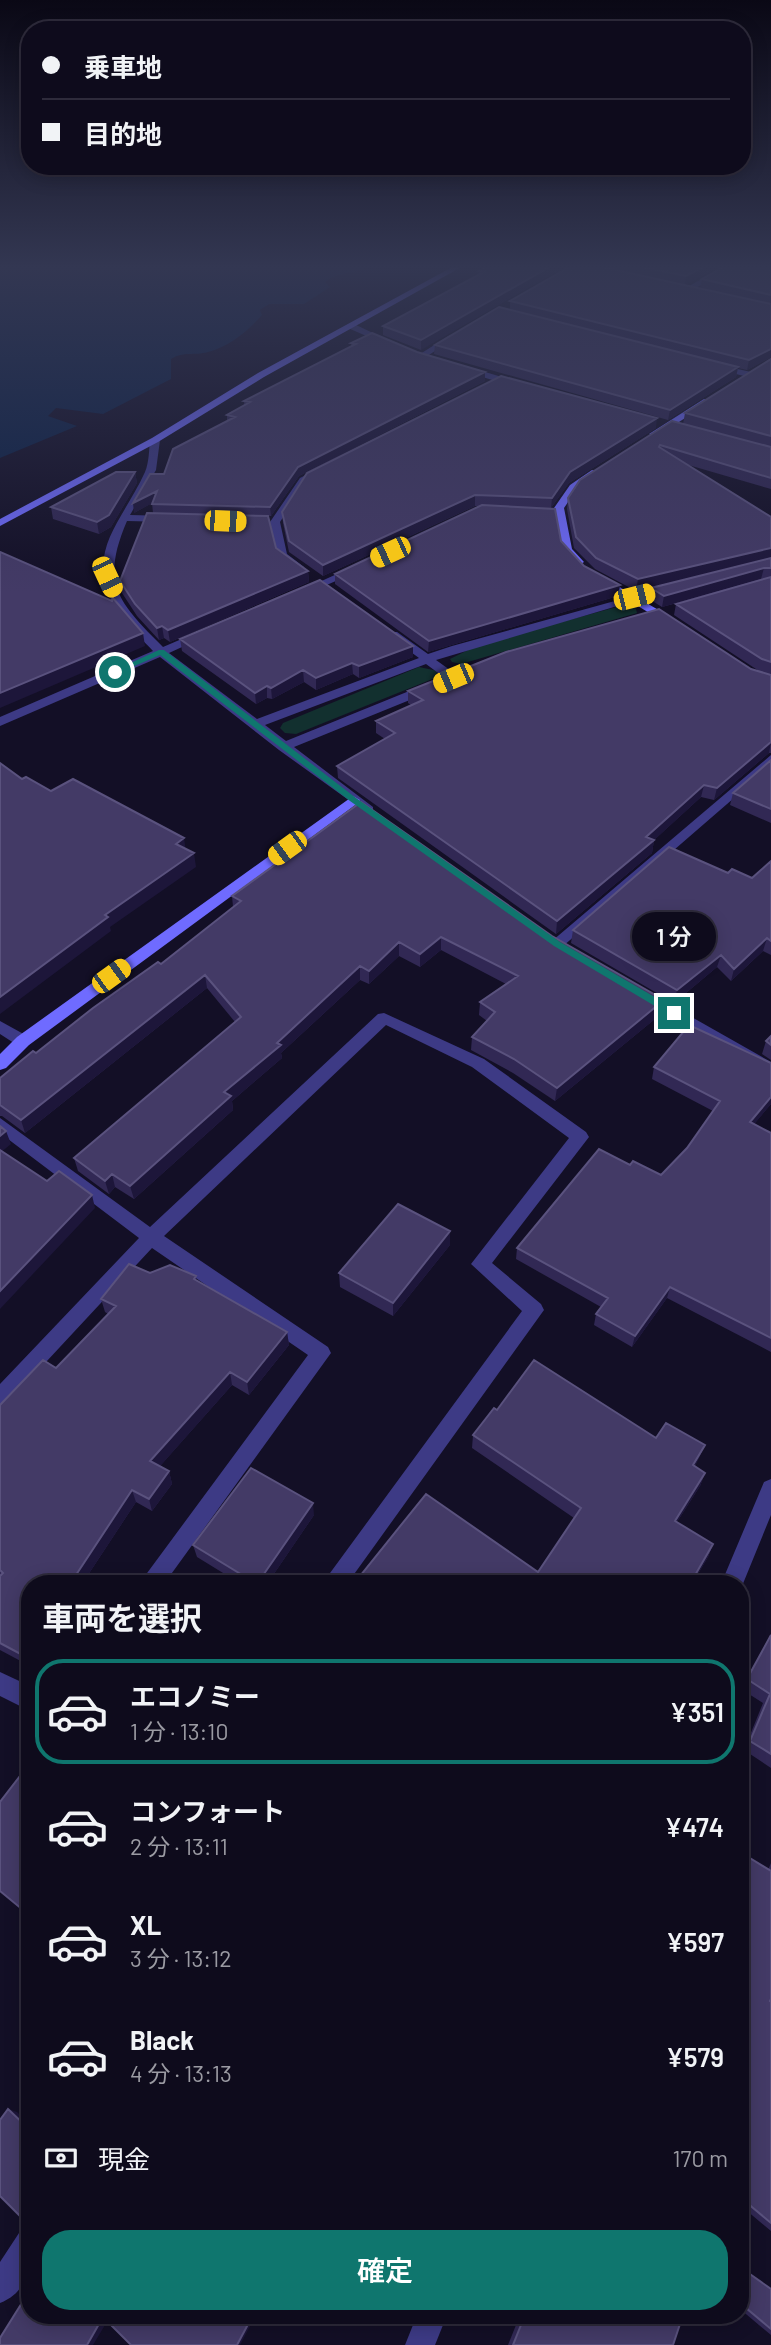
<!DOCTYPE html>
<html lang="ja">
<meta charset="utf-8">
<style>
body{margin:0;font-family:Barlow,"Noto Sans JP",sans-serif;background:#1c1929;color:#f1f3f6;height:100vh;display:flex;flex-direction:column;font-size:26px;white-space:nowrap}
*{box-sizing:border-box;margin:0}
p{font-size:23px;color:#9b9ba3}
.icon{flex:none;width:38px;height:38px;fill:none;stroke:currentColor;stroke-width:2;stroke-linecap:round;stroke-linejoin:round}
.map{position:relative;flex:1;overflow:hidden}
.side{position:absolute;left:21px;top:1575px;width:728px;height:749px;display:flex;flex-direction:column;background:#0e0b1c;border-radius:28px;box-shadow:0 4px 18px #0003,0 0 0 2px #2e2b3b}
.side>*{flex:none}
.banner{position:absolute;left:21px;top:21px;width:730px;height:154px;border-radius:28px;box-shadow:0 4px 18px #0003,0 0 0 2px #2e2b3b;display:grid;align-content:center;height:154px;padding:0 21px;background:#0e0b1c}
.end{position:absolute;width:32px;height:32px;margin:-16px;border:9px solid #0f766e;background:#fff;box-shadow:0 0 0 4px #fff}
.from{border-radius:50%}
.bubble{position:absolute;height:49px;border-radius:24px;background:#0e0b1c;box-shadow:0 4px 18px #0003,0 0 0 2px #2e2b3b;font-size:23px;font-weight:600;line-height:49px;text-align:center}
.car{position:absolute;width:21px;height:42px;margin:-21px -10px;border-radius:9px;box-shadow:0 0 5px 2px #0007;background:linear-gradient(#f5c518 24%,#345 0 40%,#f5c518 0 76%,#345 0 86%,#f5c518 0)}
.banner b{display:flex;align-items:center;gap:24px;height:66px;font-size:26px}
.banner b+b{border-top:2px solid #2e2b3b}
.banner i{width:18px;height:18px;background:#f1f3f6}
ul{padding:0;list-style:none}
li{display:flex;align-items:center;gap:21px;height:105px;margin:0 14px 10px;padding:0 7px;border:4px solid transparent;border-radius:28px}
li div{flex:1}
li b{display:block;font-size:26px}
li em{font-style:normal;font-weight:600}
li.selected{border-color:#0f766e}
li>.icon{width:63px;height:63px;stroke-width:1.5}
h2{padding:0 21px;font-size:32px;line-height:84px}
.pay{display:flex;align-items:center;gap:18px;height:77px;padding:0 21px;font-size:26px}
.pay p{margin-inline-start:auto}
.button{display:flex;gap:14px;margin-top:auto;padding:14px 21px}
.button a{flex:1;height:80px;border-radius:28px;background:#0f766e;color:#fff;font-size:28px;font-weight:600;line-height:80px;text-align:center}
.map>svg:first-child{display:block}
</style>
<div class="map">
<svg width="771" height="2345" viewBox="0 0 771 2345">
<rect width="100%" height="100%" fill="#130f26"/>
<path fill="#12302f" d="M624 605 636 609 637 613 461 664 452 662 450 659 480 644Z
M419 667 438 671 435 678 296 734 285 733 280 728 283 723Z"/>
<path fill="#0c2248" d="M0 265H372C356 274 339 271 325 282L330 287 304 304H269L260 310 262 315C248 331 229 347 208 352 194 356 184 351 171 359V379L103 414 56 408 48 416 77 426 0 458Z"/>
<g fill="none" stroke-linecap="round" stroke-linejoin="round">
<path fill="#3d3a85" fill-rule="evenodd" d="M727 265H736L689 292 682 290Z
M348 324H354L394 343 387 345 348 328Z
M450 335 457 337 424 358 417 356Z
M715 364 751 372 752 374 748 377 712 368Z
M462 365 522 383 523 385 519 388 459 370Z
M155 437 160 440 156 470 130 515 169 516 174 519 169 522 127 521C100 584 118 602 163 647L198 632H206V636L169 653 257 719 419 658 389 636V632H397L428 654 452 646 669 586 678 588 436 660 457 675V681H449L426 664 265 725 286 741 424 685H432V691L294 747 373 807V813L368 814 279 750 160 657 0 726V717L153 651C143 640 128 628 120 615 80 554 121 525 145 472 149 463 149 450 150 440Z
M316 470 324 472 306 482 280 522 287 554 304 567 299 570 277 555 270 522 300 478Z
M357 565 362 568 361 570 306 594 297 592Z
M771 755V766L562 947H552L550 944 552 941Z
M644 990 771 1062V1075L639 999 636 995Z
M384 1013 484 1059 586 1132 589 1137 492 1263 541 1304 544 1310 347 1584H322L522 1311 471 1264 569 1138 472 1067 386 1025 164 1236 328 1347 331 1353 164 1584H139L308 1355 152 1248 7 1404 0 1407V1384L139 1238 0 1133V1118L150 1227 378 1014Z
M0 1021 29 1037 31 1041 29 1045H17L0 1034Z
M771 1479V1515L740 1591V1584H721L764 1482Z
M0 1672 30 1686V1711L0 1696Z
M30 2229C30 2259 33 2290 0 2303V2262L19 2233Z
M417 2315H447L435 2345H405Z"/>
<path fill="#6f6bff" fill-rule="evenodd" d="M456 265H465L264 377 158 442 0 526V519L152 438 258 373Z
M704 399 707 400V404L657 436 649 434Z
M592 470 600 472 577 489 564 508 572 549 584 562 579 565 562 550 554 508 570 485Z
M601 576 677 621 679 623 669 625 597 581 596 579Z
M353 796 360 800 358 803 29 1045 6 1068 0 1070V1054L17 1037Z"/>
</g>
<path fill="#312854" d="M489 265 421 350 383 335V326L478 275 479 271Z
M573 265H722L685 285 700 288 702 279 771 265V357L747 370 738 368 736 377 668 420 434 354 435 345 510 310V301Z
M351 343 417 352 485 372V381L299 476 271 516 153 513 152 503 134 513 164 474 227 421V415L244 406V401L351 346Z
M771 359V489L685 464 771 517V753H769L714 800 701 797 654 840 652 853 556 934 338 778 337 766 385 739 376 733V721L411 705 408 703V691L751 669 770 675 759 671 674 615 676 604 762 580 662 607 649 599 651 588 717 571 636 591 595 569 574 548 567 509 568 498 683 424 685 413Z
M656 428 569 483 551 508 561 541 584 566 620 585 618 596 428 652 335 584V574L481 506H475L323 576 289 552 283 523 282 512Z
M135 472 137 483 111 527 99 534 53 519 51 507Z
M308 571 309 582 170 642 164 638 159 640 137 616 122 593 120 581Z
M180 639 413 657 359 678 353 674 316 690 304 682 272 699 267 698 256 704 182 651Z
M771 760V823L730 805 733 793Z
M771 861V955L763 951 731 981 717 967 674 1003 571 943 573 930 728 873 752 878Z
M232 896 552 936 664 1000 661 1014 555 1101 513 1073 471 1050 472 1037 487 1021 479 1015 480 1002 506 984 441 950 420 967 399 956 369 984 360 980 281 1053 282 1058 232 1101 233 1110 134 1199 115 1187 109 1194 78 1171 74 1158 235 1022 207 988 25 1133 2 1116H0V1078L36 1053 161 964 233 907Z
M771 1036V1060L762 1054 766 1041Z
M771 1063V1104L754 1124 771 1133V1352L667 1298 632 1347 594 1325 596 1314 601 1307 516 1259 517 1248 630 1165 661 1175 687 1148 713 1111 652 1079 654 1067Z
M450 1245 393 1316 340 1287 339 1273Z
M150 1273 196 1276V1280L287 1332 289 1345 249 1395 232 1385 160 1466 169 1471 172 1484 152 1511 136 1502 82 1584H30V1666L0 1650V1405L56 1368 108 1314 105 1312 101 1299Z
M497 1410 656 1438 705 1445 695 1466 705 1473 700 1486 677 1522 713 1544 708 1557 692 1584H360V1576L538 1572 574 1518 472 1448 473 1435Z
M314 1515 267 1584H241L197 1557 193 1545Z
M771 1634V1768L744 1750 763 1703 741 1689Z
M740 1852 768 1870 771 1863V1999L770 2001 771 2002V2231L740 2205Z
M740 2267 771 2289V2335L740 2309Z
M520 2315H683L673 2345H508Z"/>
<path fill="#1d163a" d="M553 265H568L421 350V340Z
M707 265H722L685 285 686 276Z
M771 349V357L747 370 749 360Z
M738 367 736 377 668 420 670 410Z
M485 372V381L299 476 271 516 270 507 298 467Z
M657 418 656 428 569 483 551 508 552 498 570 472Z
M135 472 137 483 111 527 99 534 97 522Z
M157 491 158 500 134 513 133 503Z
M475 495V506L323 576V565Z
M771 548V558L636 591 638 579Z
M764 568 761 579 662 607 664 596Z
M308 571 309 582 170 642 168 630Z
M620 585 618 596 428 652 429 641Z
M162 626 164 638 159 640 157 628Z
M143 633 145 646 0 708V693Z
M413 646V657L359 678V666Z
M352 663 353 674 316 690V678Z
M303 670 304 682 272 699 271 688Z
M267 686V698L256 704 255 693Z
M771 742 769 753 714 800 717 788Z
M704 785 701 797 651 843 654 840 652 853 556 934 557 921 646 837Z
M184 838 186 852 176 844Z
M194 853 196 867 110 927 111 931 0 1014V997L105 915Z
M441 937V950L420 967V954Z
M767 938 763 951 731 981 734 969Z
M399 942V956L369 984V971Z
M721 955 717 967 674 1003 677 990Z
M360 966V980L281 1053 282 1058 232 1101 233 1110 134 1199 130 1186 224 1092Z
M205 975 207 988 25 1133 21 1120Z
M664 1000 661 1014 555 1101 557 1088Z
M771 1097V1104L746 1134 750 1122Z
M6 1131 11 1144 0 1153V1136Z
M112 1174 115 1187 109 1194 105 1181Z
M92 1195 95 1208 0 1309V1291Z
M450 1231V1245L393 1316V1303Z
M670 1287 667 1298 632 1347 635 1336Z
M287 1332 289 1345 249 1395 247 1382Z
M230 1372 232 1385 154 1473 150 1461Z
M705 1445 699 1458 688 1479 693 1465Z
M169 1471 172 1484 152 1511 149 1499Z
M705 1473 700 1486 670 1533 675 1521Z
M132 1490 136 1502 82 1584H70Z
M313 1503 314 1515 267 1584H257Z
M713 1544 708 1557 692 1584H690Z
M8 2109 17 2112 30 2125V2130Z
M111 2315 93 2345H87L103 2317Z
M253 2315H256L240 2345H237Z"/>
<path fill="#433a66" stroke="#5a527e" stroke-width="2" d="M489 265H553L421 340 383 326 484 272 479 271Z
M573 265H593L771 304V349L749 360 510 301Z
M631 265H707L686 276Z
M727 265H771V295L702 279Z
M499 307 738 367 670 410 435 345Z
M372 333 417 352 485 372 298 467 270 507 152 504 157 491 133 503 150 474H164L173 449 235 417 227 415 250 402 244 401 356 344 351 343Z
M771 359V436L685 413Z
M501 376 657 418 570 472 552 498 475 495 323 565 289 541 282 512 307 473Z
M672 421 771 447V478L660 445 659 447 771 517V548L638 579 596 558 576 537 568 498 580 480Z
M116 472H135L109 515 97 522 51 507Z
M482 505 555 509 561 541 584 566 620 585 429 641 335 574Z
M147 513 268 516 276 548 308 571 168 630 162 626 157 628 135 604 120 581Z
M0 552 112 601 113 598 143 633 0 693Z
M771 558V568H764L664 596 651 588Z
M771 577V662L762 659 676 604Z
M320 580 413 646 359 666 352 663 316 678 303 670 271 688 267 686 255 693 180 639Z
M659 609 751 669 771 675V742L717 788 704 785 646 837 654 840 557 921 337 766 395 733 376 721 423 700 408 691 506 652Z
M771 760V809L733 793Z
M0 763 22 779 26 777 51 791 73 779 184 838 176 844 194 853 105 915 108 917 0 997Z
M361 802 552 936 664 1000 557 1088 514 1059 472 1037 495 1012 480 1002 518 976 441 937 420 954 399 942 369 971 360 966 277 1043 281 1045 224 1092 231 1096 130 1186 112 1174 105 1181 74 1158 241 1017 205 975 21 1120 0 1105V1078L33 1051 36 1053 93 1008 158 962 161 964 241 901 232 896Z
M669 847 728 873 732 869 752 878 771 861V941L767 938 734 969 721 955 677 990 573 930Z
M689 1025 771 1063V1097L750 1122 771 1133V1338L670 1287 635 1336 596 1314 608 1298 517 1248 599 1149 630 1165 633 1161 661 1175 687 1148 720 1101 654 1067Z
M771 1036V1045L766 1041Z
M0 1126 6 1131 0 1136Z
M0 1150 47 1181 59 1171 92 1195 0 1291Z
M398 1204 450 1231 393 1303 339 1273Z
M129 1264 150 1273 170 1265 196 1276 194 1279 287 1332 247 1382 230 1372 150 1461 169 1471 149 1499 132 1490 70 1584H30V1659L0 1643V1576L3 1573 0 1570V1405L43 1360 56 1368 116 1306 101 1299Z
M534 1360 656 1438 666 1423 705 1445 693 1465 705 1473 675 1521 713 1544 690 1584H370L360 1576 426 1494 538 1572 581 1508 473 1435 494 1408 497 1410Z
M251 1468 313 1503 257 1584 193 1545Z
M771 1635V1754L750 1741 770 1694 747 1679Z
M30 1763V1914L29 1915 0 1891V1802Z
M740 1852 771 1871V1999L770 2001 771 2002V2223L740 2197Z
M8 2109 30 2130V2226L0 2196V2120Z
M740 2267 771 2289V2329L740 2303Z
M30 2290V2315H253L237 2345H131L103 2317 87 2345H0V2338Z
M525 2315H683L673 2345H513Z"/>
<linearGradient id="sky" x2="0" y2="1"><stop stop-color="#0a0815"/><stop offset="0.45" stop-color="#333752"/><stop offset="1" stop-color="#333752" stop-opacity="0"/></linearGradient>
<rect width="771" height="593" fill="url(#sky)"/>
<path fill="#0f766e" d="M159 650H164L356 798 560 942 677 1010V1015H670L554 946 350 801 160 655 118 673 111 672Z"/>
</svg>
<i class="end from" style="left:115px;top:672px"></i>
<i class="end" style="left:674px;top:1013px"></i>
<div class="bubble" style="left:632px;top:912px;width:84px">1 分</div>
<i class="car" style="left:225px;top:521px;rotate:92deg"></i>
<i class="car" style="left:390px;top:552px;rotate:245deg"></i>
<i class="car" style="left:107px;top:577px;rotate:155deg"></i>
<i class="car" style="left:634px;top:597px;rotate:76deg"></i>
<i class="car" style="left:453px;top:678px;rotate:247deg"></i>
<i class="car" style="left:287px;top:848px;rotate:234deg"></i>
<i class="car" style="left:111px;top:976px;rotate:54deg"></i>
<div class="banner">
<b><i class="from"></i>乗車地</b>
<b><i></i>目的地</b>
</div>
<section class="side">
<h2>車両を選択</h2>
<ul>
<li class="selected"><svg class="icon" aria-label="car" viewBox="0 0 24 24"><path d="M5 17H2v-5l4-1 3-4h7l3 4 3 1v5h-3M9 17h6M6 11h13"/><circle cx="7" cy="17" r="2"/><circle cx="17" cy="17" r="2"/></svg><div><b>エコノミー</b><p>1 分 · 13:10</p></div><em>¥351</em></li>
<li><svg class="icon" aria-label="car" viewBox="0 0 24 24"><path d="M5 17H2v-5l4-1 3-4h7l3 4 3 1v5h-3M9 17h6M6 11h13"/><circle cx="7" cy="17" r="2"/><circle cx="17" cy="17" r="2"/></svg><div><b>コンフォート</b><p>2 分 · 13:11</p></div><em>¥474</em></li>
<li><svg class="icon" aria-label="car" viewBox="0 0 24 24"><path d="M5 17H2v-5l4-1 3-4h7l3 4 3 1v5h-3M9 17h6M6 11h13"/><circle cx="7" cy="17" r="2"/><circle cx="17" cy="17" r="2"/></svg><div><b>XL</b><p>3 分 · 13:12</p></div><em>¥597</em></li>
<li><svg class="icon" aria-label="car" viewBox="0 0 24 24"><path d="M5 17H2v-5l4-1 3-4h7l3 4 3 1v5h-3M9 17h6M6 11h13"/><circle cx="7" cy="17" r="2"/><circle cx="17" cy="17" r="2"/></svg><div><b>Black</b><p>4 分 · 13:13</p></div><em>¥579</em></li>
</ul>
<div class="pay"><svg class="icon" aria-label="cash" viewBox="0 0 24 24"><path d="M3 7h18v10H3z"/><circle cx="12" cy="12" r="2"/></svg>現金<p>170 m</p></div>
<div class="button"><a>確定</a></div>
</section>
</div>
